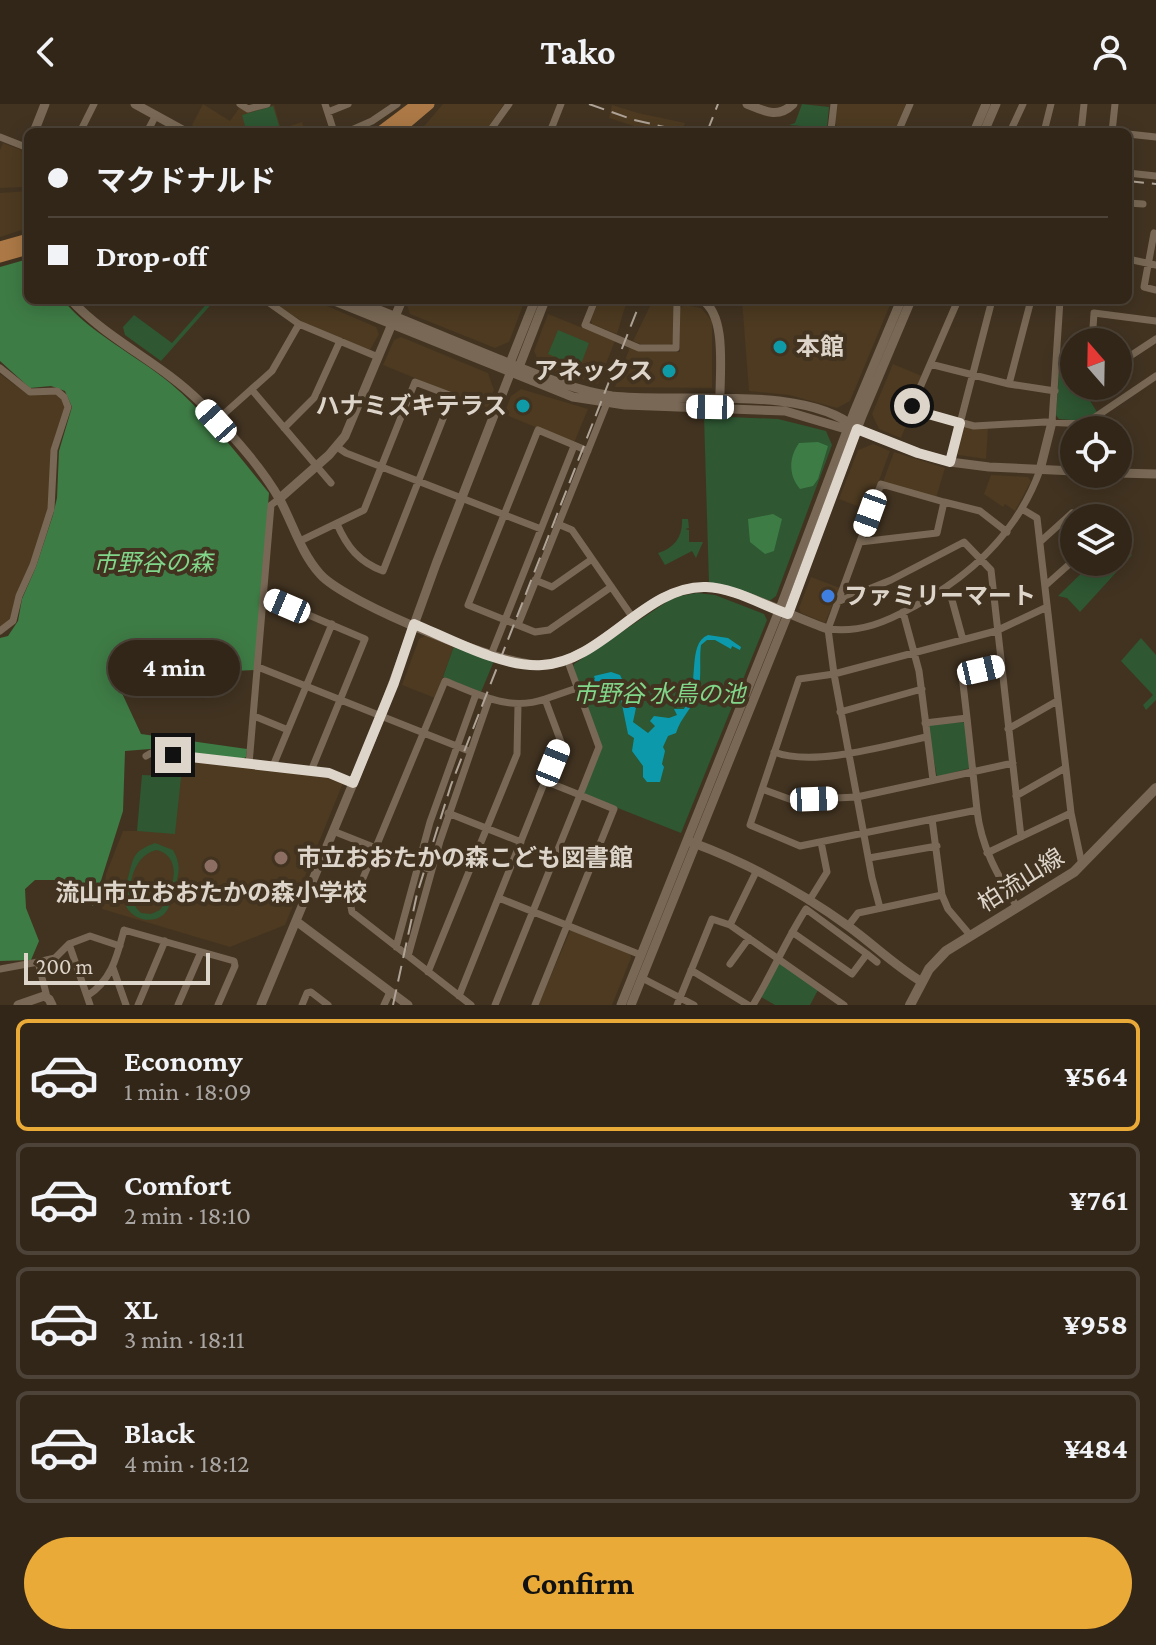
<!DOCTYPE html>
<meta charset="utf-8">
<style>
body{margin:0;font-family:"Crimson Pro","Noto Sans JP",serif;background:#3a2e22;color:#f1f3f6;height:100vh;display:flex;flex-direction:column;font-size:30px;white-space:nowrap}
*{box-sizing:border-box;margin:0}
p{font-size:26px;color:#a8a5a2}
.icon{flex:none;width:44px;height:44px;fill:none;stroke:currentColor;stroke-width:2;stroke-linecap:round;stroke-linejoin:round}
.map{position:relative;height:901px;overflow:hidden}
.sheet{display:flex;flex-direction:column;background:#322619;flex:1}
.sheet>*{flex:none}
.banner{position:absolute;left:24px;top:24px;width:1108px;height:176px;border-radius:12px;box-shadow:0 4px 20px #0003,0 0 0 2px #4d4338;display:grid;align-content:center;height:176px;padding:0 24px;background:#322619}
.needle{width:52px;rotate:340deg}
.buttons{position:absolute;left:1060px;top:224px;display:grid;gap:16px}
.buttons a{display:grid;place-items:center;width:72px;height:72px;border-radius:50%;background:#322619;box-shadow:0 4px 20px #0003,0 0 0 2px #4d4338;font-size:40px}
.scale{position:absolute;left:24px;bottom:20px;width:186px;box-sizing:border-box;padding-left:8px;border:4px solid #ded5ca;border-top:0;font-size:22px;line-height:28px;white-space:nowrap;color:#ded5ca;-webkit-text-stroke:6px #423321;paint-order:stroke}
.end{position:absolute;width:36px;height:36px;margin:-18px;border:10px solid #ded5ca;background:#111;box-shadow:0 0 0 4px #111}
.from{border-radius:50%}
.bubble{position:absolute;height:56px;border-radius:28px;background:#322619;box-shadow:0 4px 20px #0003,0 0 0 2px #4d4338;font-size:26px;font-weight:700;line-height:56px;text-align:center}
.car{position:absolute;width:24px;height:48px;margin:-24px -12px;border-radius:10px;box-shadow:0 0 6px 2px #0007;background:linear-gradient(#fff 24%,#345 0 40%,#fff 0 76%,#345 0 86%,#fff 0)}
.banner b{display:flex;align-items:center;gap:28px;height:76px;font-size:30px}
.banner b+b{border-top:2px solid #4d4338}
.banner i{width:20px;height:20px;background:#f1f3f6}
ul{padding:14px 0 0;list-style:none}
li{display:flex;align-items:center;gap:24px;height:112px;margin:0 16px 12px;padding:0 8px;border:4px solid #4d4338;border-radius:12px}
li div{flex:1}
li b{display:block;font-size:30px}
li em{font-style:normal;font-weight:700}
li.selected{border-color:#eaaa38}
li>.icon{width:72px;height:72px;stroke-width:1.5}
.action{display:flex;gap:16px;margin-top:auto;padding:16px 24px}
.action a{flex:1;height:92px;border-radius:48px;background:#eaaa38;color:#111;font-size:32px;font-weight:700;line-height:92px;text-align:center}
header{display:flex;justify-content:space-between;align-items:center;height:104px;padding:0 24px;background:#322619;font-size:36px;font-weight:700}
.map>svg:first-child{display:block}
</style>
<header><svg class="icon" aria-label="back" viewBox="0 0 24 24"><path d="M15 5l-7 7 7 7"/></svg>Tako<svg class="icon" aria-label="person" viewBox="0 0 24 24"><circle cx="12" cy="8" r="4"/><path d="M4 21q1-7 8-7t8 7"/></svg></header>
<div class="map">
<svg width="1156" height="901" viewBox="0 0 1156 901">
<rect width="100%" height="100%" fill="#423321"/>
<path fill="#4d3a21" d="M203 0 230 17 240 3 248 8 274 1 281 25 302 18 305 28H201L192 21Z
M443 0H504L485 28H419Z
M838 0H906L894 28 837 23 835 19Z
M612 1 638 9 685 19 681 28 640 24 609 14Z
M3 39 21 46 23 50 25 83 0 84V46Z
M27 87 28 124 0 133V89Z
M269 196H313L376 223 379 230 370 246 305 219Z
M409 196H525L509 238 495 244 410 210 407 201Z
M599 196H627L617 230 592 220 591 216Z
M653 196 670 199 673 202V238L670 241 640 240 633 237Z
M742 196H892L850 297 837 304 789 291 749 287Z
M684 201 701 204 712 217V284L615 283 630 243 638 247 680 248V204Z
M548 210 615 237 598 280 541 263 534 247Z
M401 233 488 269 494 286 488 304 383 261 394 236Z
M893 260 922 272 906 307 911 309 901 334 879 325 872 310Z
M0 270 27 290 48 288 59 291 66 303 53 340 49 402 35 450 10 517 0 524Z
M521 285 588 305 574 339 504 310 511 292Z
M965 322 988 324 986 355 958 351 955 347Z
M873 340 890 347 868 406 839 395 858 346Z
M894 348 945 364 936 394 883 378Z
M991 371 1028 373 1031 377 1015 407 1005 400 1003 403 984 390Z
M811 473 840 484 825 519 801 509 799 504Z
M425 532 454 542 435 594 402 581 419 535Z
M183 655 325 671 343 679 285 821 230 843 102 805 106 770 123 727H140Z
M571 825 630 849 631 854 612 901H538Z"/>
<path fill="#2e5732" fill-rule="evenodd" d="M802 0 829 3 827 24 789 21 795 19Z
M273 2 281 28H238L246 26 242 11Z
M210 196H215L161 257 125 231 123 223 134 211 172 239Z
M558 226 589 239 580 263 548 250Z
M1062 266 1074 267V282H1087V292L1097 308 1083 317 1059 315 1056 311 1059 269Z
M704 312 778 315 826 327 832 341 776 492 768 498 709 480Z
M682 415H688L689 424 685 425 689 426V438H703L696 454 692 447 665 461 658 449C675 444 683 432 682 415Z
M1118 437 1132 451 1080 508 1067 494 1058 492 1093 458H1118Z
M697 489 715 491 764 510 767 516 681 729 585 691 584 687 602 643 573 563 574 560 668 497 680 492Z
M1141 534 1156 551V596L1146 606 1143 601 1153 591 1121 557Z
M454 542 494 557 481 588 443 573Z
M963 618 965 620 970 664 937 673 928 624 930 621Z
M174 654 183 655 175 730 137 727 142 671 170 672Z
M155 739 173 746C182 762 179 771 173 788 171 795 170 806 163 811 149 822 126 813 124 795 123 788 127 778 129 770 134 750 135 747 155 739ZM157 746C185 754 172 789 160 806L151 810 141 809C122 793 131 751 157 746Z
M777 859H780L818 886 810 901H775L761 893Z"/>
<path fill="#3e7c45" d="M28 155V196H63C91 230 136 251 170 279 208 311 238 351 269 389L255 566 114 572 141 630 247 645 246 653 239 657 150 645 125 647 123 707 93 802 59 776H35L25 785 26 804 39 837 31 856 0 857V534L8 532 18 517 22 495 36 463 53 411 57 394 59 347 72 303 65 287 51 282 30 284 0 257V163Z
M818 338 828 342 818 375 813 382 800 385C788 371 789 353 799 339Z
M773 410 782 415 774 447 765 450 750 438 748 415Z"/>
<path fill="#0c99ab" d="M708 531 728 534 741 543 740 546 732 542 731 545 715 536H707L701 541C699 556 702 573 698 588 693 604 681 613 676 629L668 632 663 643 665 647 662 660 664 663 660 678H647L643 673V662L632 647 634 634 628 630 618 581 612 576 591 580 590 577 595 575 594 572 611 568 620 571 636 604 633 618 648 629 655 622 650 617 654 612 669 614 677 611 674 605H684C701 581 686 540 708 531Z"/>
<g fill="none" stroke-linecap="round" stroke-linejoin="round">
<path stroke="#796855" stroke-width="7" d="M240 0 248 5 267 0
M325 0 334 28
M834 0 831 26 847 28
M328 8 348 0
M80 28 94 0
M147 28 156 11
M347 28 372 17 397 0
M489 28 509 0
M550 28 561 0
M898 28 910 0
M1010 28 1023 0
M1044 28 1051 0
M1081 28 1084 0
M1112 28 1115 0
M1128 30 1156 33
M0 33 28 44
M1128 69 1156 72
M1128 99 1143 100
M1128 130 1129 128
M1156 130 1154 129 1144 183 1156 186
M1128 155 1156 161
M265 196 299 220 378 253
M595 196 585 221 639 244H676L677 196
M958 196 912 302 914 306 974 322 1045 318 1085 320 1156 272
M1092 238 1094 209 1156 217
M930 260 1009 280 1031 196
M1118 260 1156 235
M1056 263 1074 264
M0 264 30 288 57 287 64 293 68 303 54 346 51 405 33 461 19 492 13 517 0 527
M1009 280 1055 287
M252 286 331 379
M216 317 272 267 299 220
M1052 318 1060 196
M284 324 314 294 340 237
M337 343 346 349 541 425
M588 347 538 326 468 501 535 528 549 526 611 483
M950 358 992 196
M944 398 980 407 1007 428
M1022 405 1037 414 1071 709 1082 761
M558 420 572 426 633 514
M300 437 364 406 415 278 452 292 383 467C359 458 347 443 337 420
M860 438 937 429 944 398 881 380 828 525 834 570 799 575 750 721 800 742 977 706 967 614 925 619
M1040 438 1072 409 1076 414
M535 476 552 483 592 455
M1046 481 1074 456
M945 485 952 496 963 536
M264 492 365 535 311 667
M837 498 891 476 964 438 991 466 1021 733
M903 508 919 567 933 676
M518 521 607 299
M828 525C861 529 886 518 915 502 972 471 1017 429 1040 366
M491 551 574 342
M567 555 599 643 580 691 545 677 561 638 545 595 577 584
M258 563 469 647
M840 608 922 585
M254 612 288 626
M967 614 962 571 1000 561
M1008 625 1057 597
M774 648C813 663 885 642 926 633
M146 652 151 649 249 660 271 401 279 395
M249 660 329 669 353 679
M273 662 332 520
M762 685 792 696 857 693 1013 659
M1016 692 1065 664
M977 706C981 743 998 772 1017 803
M448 709 521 738
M932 715 942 791 948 805 970 831
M333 727 431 766
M987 749 1071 709
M869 754 937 742
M499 794 641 851
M809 797 827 768 821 738
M880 804 872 774 834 570 996 527 1047 503
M730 821 756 768
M848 822 858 809 942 791
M69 840 90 832 120 842
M396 843 430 718 476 590
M867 850 877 858
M408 852 440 737 489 595
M38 858 55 854 69 840 90 901
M730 860 749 834
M113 864 126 901
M0 865 38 858 47 893
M691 866 748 901
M428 868 517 650 518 600
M642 874 694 901
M87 892C112 876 117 852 124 826L234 857 235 862 218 901
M459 892 545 677
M138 901 165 837
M178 901 201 848
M302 901 307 889 311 888 328 901
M384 901 390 888
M471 901 352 808 351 803 445 577C478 590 509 608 545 595
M495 901 580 691 614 705 535 901
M677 901 712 815 730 821 844 901
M753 901C772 870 786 836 806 805L867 850 852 870 792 828"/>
<path stroke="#796855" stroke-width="9" d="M135 0 186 28
M747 0C764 7 778 15 793 0
M34 28 45 0
M974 28 986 0
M984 28 996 0
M71 196C108 236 161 259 199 297 227 326 260 360 280 396 293 420 301 449 320 470 345 499 509 566 547 561 606 552 647 480 708 483 740 485 795 514 828 525
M332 196 573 293 625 301 785 307 849 326
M354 196C402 215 449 235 496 254 534 269 572 286 612 292 679 300 805 279 857 325L918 349 950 358 989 363 1074 367
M702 196C728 212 719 272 720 300
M515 266 519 263 545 196
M1040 366 1052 318
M1118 369 1156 370
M279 395 329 351 345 332 402 196
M691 738C745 758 801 788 848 822 873 840 895 862 922 878
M296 817 408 901
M18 901 44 892 49 895 52 901
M261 901 381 612 436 460 510 270V259L535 196
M621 901 779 507 854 308 901 196
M631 901 788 510 862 312 911 196"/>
<path stroke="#796855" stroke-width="10" d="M910 901 929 865 946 847 1074 768 1156 684"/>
<path stroke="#ac7946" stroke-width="11" d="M380 28 417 0
M396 28 429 0
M0 143 28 135
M0 153 28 145"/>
<path stroke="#afa497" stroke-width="2" stroke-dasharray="16 8" stroke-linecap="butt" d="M589 0 634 16 678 26
M707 28 718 0
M1128 77 1156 80
M393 901 417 790 451 681 641 196"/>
</g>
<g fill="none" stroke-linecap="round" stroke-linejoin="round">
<path stroke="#ded5ca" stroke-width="10" d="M173 651 329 669 353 679 394 579 414 520C450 535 503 564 542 561 603 558 645 481 706 483 734 484 762 501 788 510L857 325 918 349 950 358 960 319 914 306 912 302"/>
</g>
<g fill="#0f9aa8" stroke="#423321" stroke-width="3">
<circle cx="780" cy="243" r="8"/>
<circle cx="669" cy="267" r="8"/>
<circle cx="523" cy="302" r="8"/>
</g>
<circle fill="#3f7fe0" stroke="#423321" stroke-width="3" cx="828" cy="492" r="8"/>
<g fill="#8d6e63" stroke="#423321" stroke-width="3">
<circle cx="281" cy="754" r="8"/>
<circle cx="211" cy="762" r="8"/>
</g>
<g text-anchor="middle" stroke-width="8" stroke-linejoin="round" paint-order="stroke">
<g font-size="24" font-weight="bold" fill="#ded5ca" stroke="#423321" text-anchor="start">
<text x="796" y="251">本館</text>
<text x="653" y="275" text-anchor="end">アネックス</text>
<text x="507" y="310" text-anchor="end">ハナミズキテラス</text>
<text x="844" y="500">ファミリーマート</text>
<text x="297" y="762">市立おおたかの森こども図書館</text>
<text x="211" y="797" text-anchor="middle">流山市立おおたかの森小学校</text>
</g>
<g font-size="24" font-style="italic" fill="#80d689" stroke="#423321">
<text x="153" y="467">市野谷の森</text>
<text x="659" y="598">市野谷 水鳥の池</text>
</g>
<g font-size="24" fill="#ded5ca" stroke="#423321">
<text transform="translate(1021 776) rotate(-32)" y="8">柏流山線</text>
</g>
</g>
</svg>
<div class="buttons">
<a><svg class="needle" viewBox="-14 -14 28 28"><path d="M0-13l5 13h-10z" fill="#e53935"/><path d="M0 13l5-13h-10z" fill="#a8a5a2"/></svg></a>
<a><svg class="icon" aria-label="locate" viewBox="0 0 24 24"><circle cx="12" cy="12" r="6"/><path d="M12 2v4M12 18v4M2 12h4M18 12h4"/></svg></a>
<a><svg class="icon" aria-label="layers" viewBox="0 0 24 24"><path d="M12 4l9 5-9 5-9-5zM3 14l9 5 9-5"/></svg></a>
</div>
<div class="scale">200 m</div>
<i class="end from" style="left:912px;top:302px"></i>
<i class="end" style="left:173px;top:651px"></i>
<div class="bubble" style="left:108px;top:536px;width:132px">4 min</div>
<i class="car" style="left:710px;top:303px;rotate:271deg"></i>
<i class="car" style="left:216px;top:317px;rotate:318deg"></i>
<i class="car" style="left:870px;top:409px;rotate:200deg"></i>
<i class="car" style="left:287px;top:502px;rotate:293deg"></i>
<i class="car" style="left:981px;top:566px;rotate:77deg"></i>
<i class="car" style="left:553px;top:659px;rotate:22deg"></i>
<i class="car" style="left:814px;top:695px;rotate:88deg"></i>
<div class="banner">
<b><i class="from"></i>マクドナルド</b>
<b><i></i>Drop-off</b>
</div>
</div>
<section class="sheet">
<ul>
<li class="selected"><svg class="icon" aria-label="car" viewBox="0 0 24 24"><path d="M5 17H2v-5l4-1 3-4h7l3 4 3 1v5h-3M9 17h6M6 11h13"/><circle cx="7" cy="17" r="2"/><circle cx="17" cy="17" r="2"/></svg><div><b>Economy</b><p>1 min · 18:09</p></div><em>¥564</em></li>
<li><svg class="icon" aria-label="car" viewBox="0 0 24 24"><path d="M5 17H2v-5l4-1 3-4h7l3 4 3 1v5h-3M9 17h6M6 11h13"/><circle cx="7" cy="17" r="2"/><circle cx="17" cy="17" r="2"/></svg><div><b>Comfort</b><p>2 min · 18:10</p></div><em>¥761</em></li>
<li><svg class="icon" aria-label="car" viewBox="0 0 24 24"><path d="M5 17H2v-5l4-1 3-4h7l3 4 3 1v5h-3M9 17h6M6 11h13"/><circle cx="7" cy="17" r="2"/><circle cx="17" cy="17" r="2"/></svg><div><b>XL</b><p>3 min · 18:11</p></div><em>¥958</em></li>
<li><svg class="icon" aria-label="car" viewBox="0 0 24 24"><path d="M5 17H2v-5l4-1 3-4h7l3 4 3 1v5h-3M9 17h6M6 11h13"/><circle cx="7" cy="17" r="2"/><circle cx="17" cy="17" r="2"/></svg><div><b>Black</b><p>4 min · 18:12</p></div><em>¥484</em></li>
</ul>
<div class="action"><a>Confirm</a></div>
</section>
